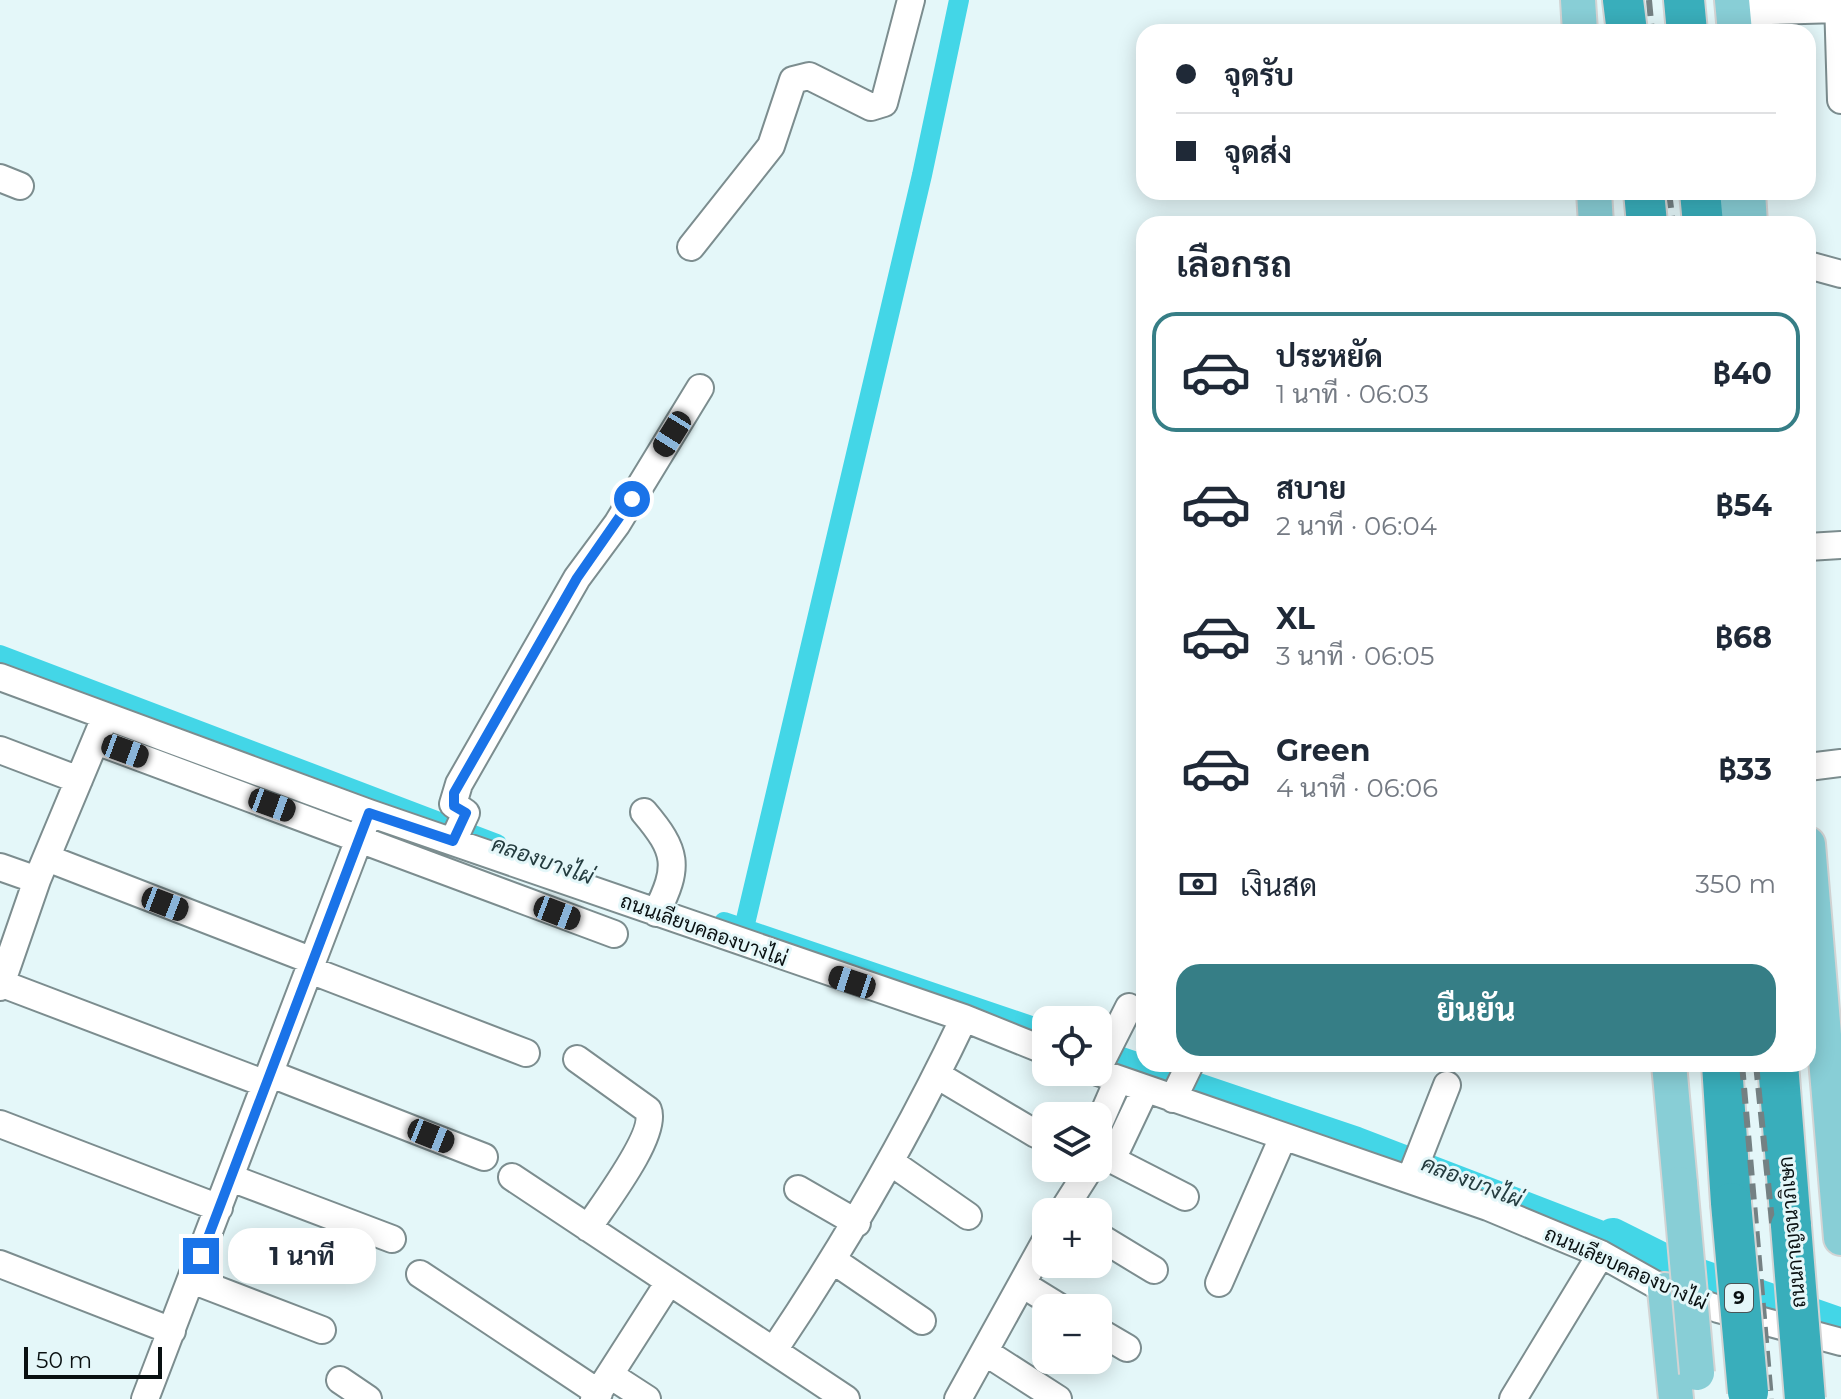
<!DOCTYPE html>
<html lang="th">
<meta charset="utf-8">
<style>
body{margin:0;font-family:Montserrat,Sarabun,sans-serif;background:#f2f2f3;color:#1f2937;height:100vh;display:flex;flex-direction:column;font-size:30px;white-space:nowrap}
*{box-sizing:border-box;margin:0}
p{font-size:26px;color:#747a83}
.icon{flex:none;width:44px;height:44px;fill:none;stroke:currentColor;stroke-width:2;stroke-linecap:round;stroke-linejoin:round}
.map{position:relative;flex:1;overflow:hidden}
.panel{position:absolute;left:1136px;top:216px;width:680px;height:856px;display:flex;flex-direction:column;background:#fff;border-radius:24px;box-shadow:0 4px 20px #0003}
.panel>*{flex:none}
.top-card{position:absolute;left:1136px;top:24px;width:680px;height:176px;border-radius:24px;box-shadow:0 4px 20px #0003;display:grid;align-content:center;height:176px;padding:0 40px;background:#fff}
.tools{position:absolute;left:1032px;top:1006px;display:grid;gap:16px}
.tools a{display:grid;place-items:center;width:80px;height:80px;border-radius:16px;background:#fff;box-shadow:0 4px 20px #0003;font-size:40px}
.scale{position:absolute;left:24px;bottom:20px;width:138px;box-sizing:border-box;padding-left:8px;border:4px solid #091011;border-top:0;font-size:22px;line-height:28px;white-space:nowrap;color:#091011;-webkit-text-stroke:6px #e4f7f9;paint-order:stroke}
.end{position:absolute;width:36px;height:36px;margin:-18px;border:10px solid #1a73e8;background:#fff;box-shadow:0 0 0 4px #fff}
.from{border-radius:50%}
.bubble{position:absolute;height:56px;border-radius:24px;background:#fff;box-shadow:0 4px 20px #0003;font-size:26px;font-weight:700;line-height:56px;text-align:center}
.car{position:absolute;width:24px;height:48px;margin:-24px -12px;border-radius:10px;box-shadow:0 0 6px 2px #0007;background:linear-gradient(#222 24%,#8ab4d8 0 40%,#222 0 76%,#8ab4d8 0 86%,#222 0)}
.top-card b{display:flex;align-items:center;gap:28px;height:76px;font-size:30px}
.top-card b+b{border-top:2px solid #e0e1e3}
.top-card i{width:20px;height:20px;background:#1f2937}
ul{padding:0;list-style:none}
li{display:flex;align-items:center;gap:24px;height:120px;margin:0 16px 12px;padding:0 24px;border:4px solid transparent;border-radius:24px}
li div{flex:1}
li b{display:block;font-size:30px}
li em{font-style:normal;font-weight:700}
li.selected{border-color:#367e86}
li>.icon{width:72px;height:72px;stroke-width:1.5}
h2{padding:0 40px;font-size:36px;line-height:96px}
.pay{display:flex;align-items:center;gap:20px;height:88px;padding:0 40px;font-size:30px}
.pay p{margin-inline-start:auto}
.button{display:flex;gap:16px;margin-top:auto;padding:16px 40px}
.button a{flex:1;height:92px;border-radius:24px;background:#367e86;color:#fff;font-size:32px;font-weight:700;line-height:92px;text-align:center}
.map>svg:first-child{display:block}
</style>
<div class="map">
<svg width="1841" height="1399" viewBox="0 0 1841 1399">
<rect width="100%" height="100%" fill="#e4f7f9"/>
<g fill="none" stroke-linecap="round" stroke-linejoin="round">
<path stroke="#43d6e7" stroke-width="20" d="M0 655 497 844
M724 922 1046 1031
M744 928 922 175 959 0
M1098 1049 1358 1137 1613 1235"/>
<path stroke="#43d6e7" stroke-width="34" d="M1613 1235 1683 1270 1841 1325"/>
<g stroke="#7c8d8f" stroke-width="30">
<path id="minor" d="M1838 0 1841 100
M1733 12 1839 9
M0 178 20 186
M691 247 771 146 793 80 809 76 871 107 884 103 911 0
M1808 265 1841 274
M1808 547 1841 545
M0 677 369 813 964 1018 1046 1051
M96 741 614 934
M0 750 79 780
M1808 767 1841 763
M644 812C677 851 680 866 656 913
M453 841 466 813 453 804 459 784 577 578 617 524 700 388
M47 858 313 961
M0 867 37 880
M310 970 526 1053
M0 983 266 1084
M0 987 37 880 101 727
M577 1059 648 1110C658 1134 603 1205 588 1228
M1098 1068 1129 1007
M1098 1072 1488 1207 1601 1254 1665 1290 1718 1309 1841 1342
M271 1074 484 1157
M937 1075 1036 1134
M1173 1099 1190 1064
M0 1124 219 1208
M1098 1126 1118 1080
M1099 1153 1185 1197
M1098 1155 1118 1147 1145 1090
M892 1163 968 1216
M512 1177 846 1399
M231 1178 392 1239
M1410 1179 1447 1085
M798 1189 857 1223
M1062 1212 1090 1168
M1098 1236 1154 1270
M834 1261 922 1321
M0 1264 172 1331
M420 1274 599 1393
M192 1280 322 1330
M1219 1283 1283 1137
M1022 1284 1061 1308
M1098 1331 1127 1348
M774 1350C846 1243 909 1134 964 1018
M985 1352 1058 1399
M610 1375 647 1399
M340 1380 368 1399
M145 1399 369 813
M594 1399 669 1282
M958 1399 1046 1240
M1513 1399 1601 1254"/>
</g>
<g stroke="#d3d4d4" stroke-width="38">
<path id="major" d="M1578 0 1580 32
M1732 0 1735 32
M1594 192 1596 224
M1720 192 1722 224
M1748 192 1750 224
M1808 844 1841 1238
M1669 1064 1680 1184
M1665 1290 1676 1399"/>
</g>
<g stroke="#d3d4d4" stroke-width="44">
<path id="highway" d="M1623 0 1627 32
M1684 0 1687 32
M1644 192 1647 224
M1700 192 1703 224
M1722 1064 1731 1203
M1778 1064 1791 1226"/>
</g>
<use href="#minor" stroke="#fff" stroke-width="26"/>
<use href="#major" stroke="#88ced6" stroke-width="34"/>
<use href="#highway" stroke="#39aebb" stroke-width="40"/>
<path stroke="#748183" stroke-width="6" stroke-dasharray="16 8" stroke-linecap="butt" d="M1649 0 1652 32
M1669 192 1673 224
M1742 1064 1771 1399
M1756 1064 1790 1399"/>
<g stroke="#d3d4d4" stroke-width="38" stroke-linecap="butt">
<path id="major-bridge" d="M1680 1184 1697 1373"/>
</g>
<g stroke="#d3d4d4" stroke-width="44" stroke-linecap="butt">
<path id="highway-bridge" d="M1731 1203 1748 1392
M1791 1226 1805 1399"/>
</g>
<use href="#major-bridge" stroke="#88ced6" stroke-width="34"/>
<use href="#highway-bridge" stroke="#39aebb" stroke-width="40"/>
</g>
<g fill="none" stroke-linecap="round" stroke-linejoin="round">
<path stroke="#1a73e8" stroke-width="10" d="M201 1256 369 813 453 841 466 813 454 806V793L577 578 632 499"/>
</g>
<g text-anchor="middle" stroke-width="6" stroke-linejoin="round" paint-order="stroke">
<rect fill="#e4f7f9" stroke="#4b5557" stroke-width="2" x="1725" y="1284" width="28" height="28" rx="6"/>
<g font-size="18" font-weight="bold" fill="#091011">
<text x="1739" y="1304">9</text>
</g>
<g font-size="20" fill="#091011" stroke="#e4f7f9">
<text transform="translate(704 930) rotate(20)" y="7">ถนนเลียบคลองบางไผ่</text>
<text transform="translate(1792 1232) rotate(-95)" y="7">ถนนกาญจนาภิเษก</text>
<text transform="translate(1626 1268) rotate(24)" y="7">ถนนเลียบคลองบางไผ่</text>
</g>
<g font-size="22" font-style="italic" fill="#243c3f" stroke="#e4f7f9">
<text transform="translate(543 860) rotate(19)" y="8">คลองบางไผ่</text>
<text transform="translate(1472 1181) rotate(21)" y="8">คลองบางไผ่</text>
</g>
</g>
</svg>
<div class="tools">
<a><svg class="icon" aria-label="locate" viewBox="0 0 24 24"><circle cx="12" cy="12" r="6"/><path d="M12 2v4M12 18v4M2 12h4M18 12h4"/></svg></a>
<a><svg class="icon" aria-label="layers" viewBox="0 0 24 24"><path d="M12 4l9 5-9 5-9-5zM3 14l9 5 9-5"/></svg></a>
<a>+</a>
<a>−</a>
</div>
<div class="scale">50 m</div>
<i class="end from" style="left:632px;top:499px"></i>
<i class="end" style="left:201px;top:1256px"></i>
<div class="bubble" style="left:228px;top:1228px;width:148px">1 นาที</div>
<i class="car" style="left:672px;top:434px;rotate:212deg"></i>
<i class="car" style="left:125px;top:751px;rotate:110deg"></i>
<i class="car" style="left:272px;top:805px;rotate:110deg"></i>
<i class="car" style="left:165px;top:904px;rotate:111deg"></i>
<i class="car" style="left:557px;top:913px;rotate:111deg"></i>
<i class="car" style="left:852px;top:982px;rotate:288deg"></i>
<i class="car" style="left:431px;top:1136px;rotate:112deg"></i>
<div class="top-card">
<b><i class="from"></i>จุดรับ</b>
<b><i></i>จุดส่ง</b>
</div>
<section class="panel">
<h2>เลือกรถ</h2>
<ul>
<li class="selected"><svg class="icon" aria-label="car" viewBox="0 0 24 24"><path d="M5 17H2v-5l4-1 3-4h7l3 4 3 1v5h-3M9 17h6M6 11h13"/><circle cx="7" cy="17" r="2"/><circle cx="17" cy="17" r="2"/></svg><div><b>ประหยัด</b><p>1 นาที · 06:03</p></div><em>฿40</em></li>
<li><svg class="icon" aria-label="car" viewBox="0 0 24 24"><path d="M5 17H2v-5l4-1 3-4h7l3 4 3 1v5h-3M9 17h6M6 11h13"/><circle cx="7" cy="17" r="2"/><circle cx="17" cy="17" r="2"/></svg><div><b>สบาย</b><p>2 นาที · 06:04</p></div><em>฿54</em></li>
<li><svg class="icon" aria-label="car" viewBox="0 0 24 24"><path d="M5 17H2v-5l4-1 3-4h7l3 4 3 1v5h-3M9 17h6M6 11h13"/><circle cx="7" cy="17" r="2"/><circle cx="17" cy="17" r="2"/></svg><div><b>XL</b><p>3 นาที · 06:05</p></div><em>฿68</em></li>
<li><svg class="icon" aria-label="car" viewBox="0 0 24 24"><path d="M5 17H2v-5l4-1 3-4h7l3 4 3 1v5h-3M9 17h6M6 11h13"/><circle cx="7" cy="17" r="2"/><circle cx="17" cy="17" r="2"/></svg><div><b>Green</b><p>4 นาที · 06:06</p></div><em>฿33</em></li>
</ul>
<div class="pay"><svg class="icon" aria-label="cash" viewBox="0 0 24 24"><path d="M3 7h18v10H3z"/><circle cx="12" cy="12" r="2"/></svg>เงินสด<p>350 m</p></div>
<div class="button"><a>ยืนยัน</a></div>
</section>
</div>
